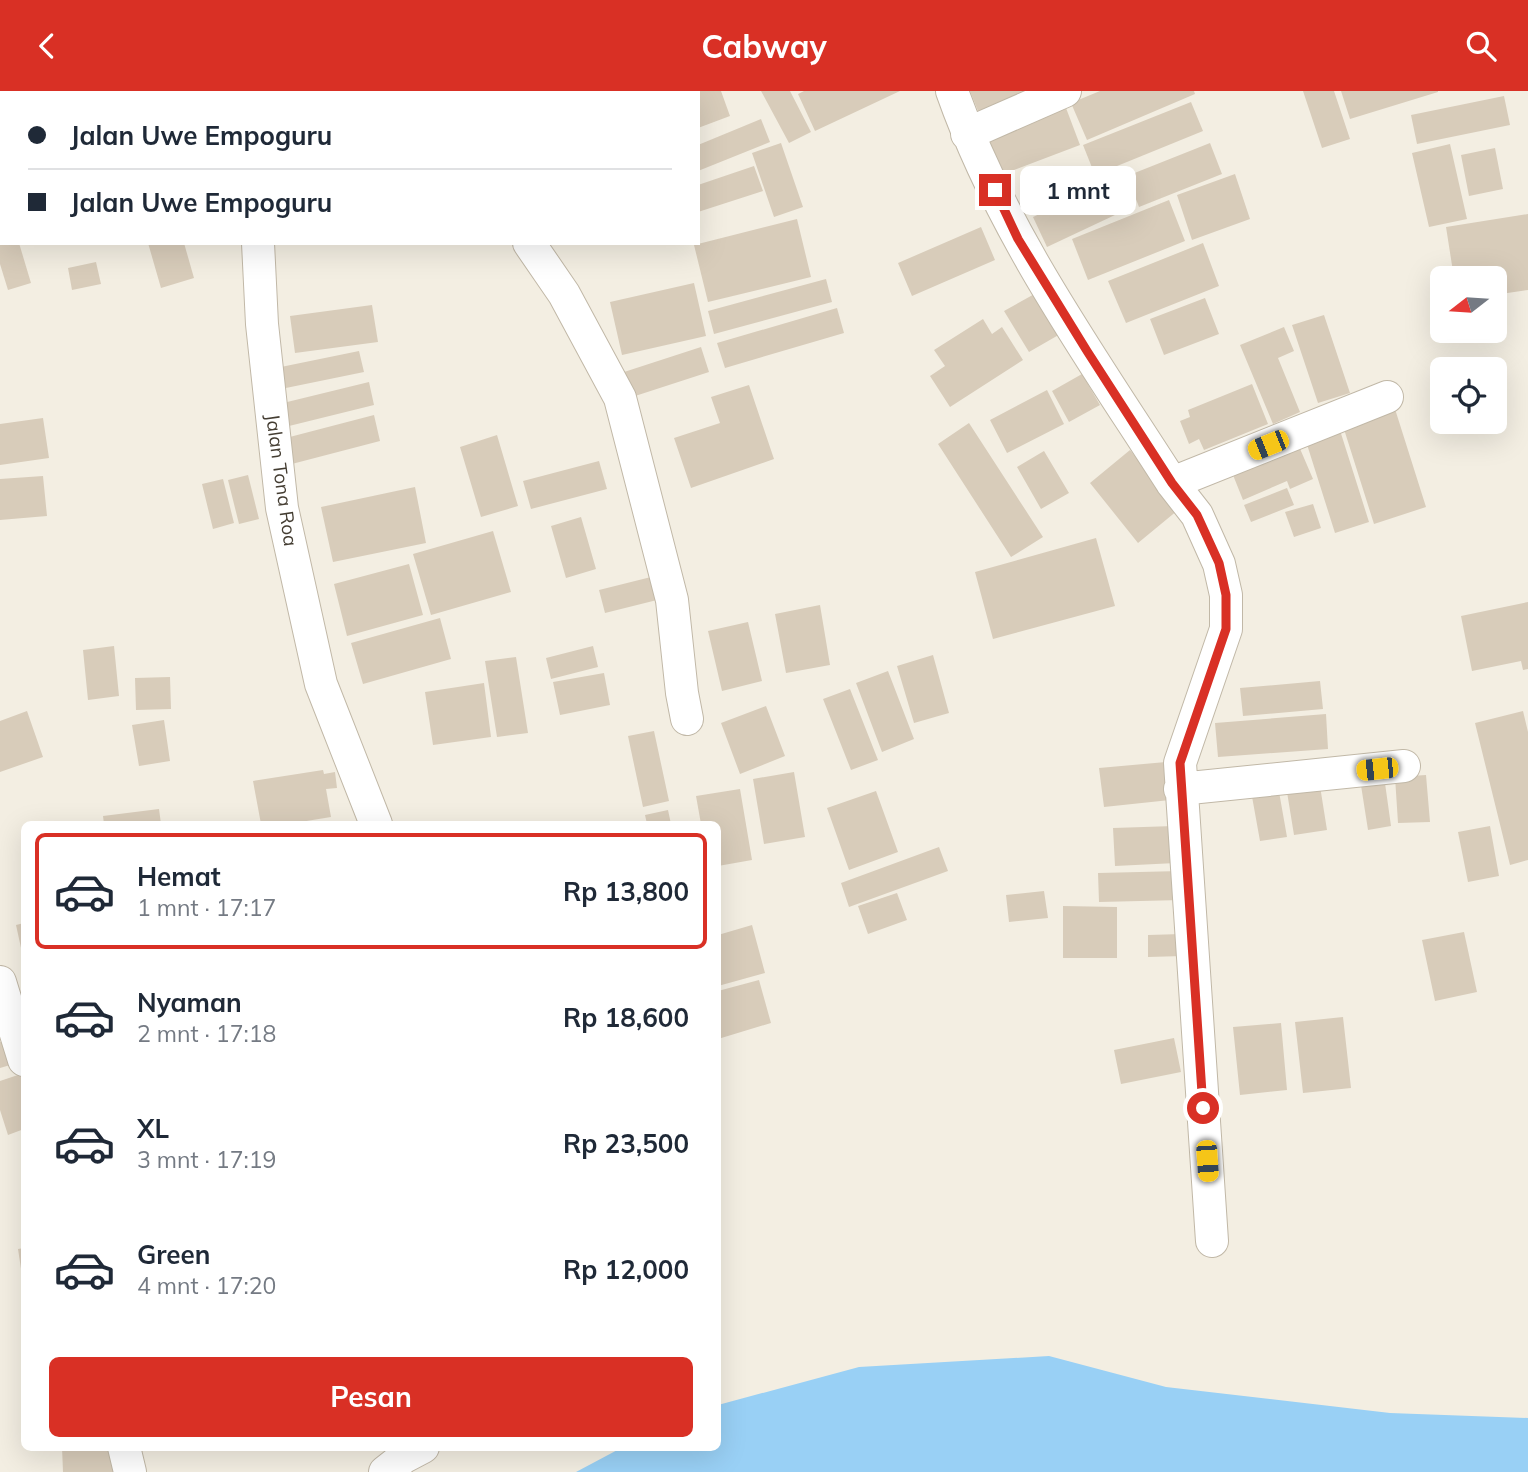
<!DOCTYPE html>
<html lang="id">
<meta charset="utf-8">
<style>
body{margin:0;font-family:Mulish,sans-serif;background:#f6f6f7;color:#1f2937;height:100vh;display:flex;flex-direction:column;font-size:26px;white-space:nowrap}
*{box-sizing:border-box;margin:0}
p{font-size:23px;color:#747a83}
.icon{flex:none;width:38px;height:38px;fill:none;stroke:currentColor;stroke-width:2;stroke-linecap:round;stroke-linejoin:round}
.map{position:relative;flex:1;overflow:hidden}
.side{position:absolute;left:21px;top:730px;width:700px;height:630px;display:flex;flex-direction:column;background:#fff;border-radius:10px;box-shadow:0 7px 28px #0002}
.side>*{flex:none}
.top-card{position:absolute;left:0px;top:0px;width:700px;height:154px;box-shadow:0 7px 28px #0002;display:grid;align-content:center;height:154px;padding:0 28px;background:#fff}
.needle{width:46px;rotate:253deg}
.controls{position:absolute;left:1430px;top:175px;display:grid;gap:14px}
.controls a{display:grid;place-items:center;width:77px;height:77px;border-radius:10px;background:#fff;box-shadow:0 7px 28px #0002;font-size:35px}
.end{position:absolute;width:32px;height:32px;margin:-16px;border:9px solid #d93025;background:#fff;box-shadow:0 0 0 4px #fff}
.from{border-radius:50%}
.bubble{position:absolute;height:49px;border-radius:10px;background:#fff;box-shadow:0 7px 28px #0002;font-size:23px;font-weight:700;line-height:49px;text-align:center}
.car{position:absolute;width:21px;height:42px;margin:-21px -10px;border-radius:9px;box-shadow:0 0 5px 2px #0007;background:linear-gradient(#f5c518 24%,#345 0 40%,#f5c518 0 76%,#345 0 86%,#f5c518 0)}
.top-card b{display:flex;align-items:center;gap:24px;height:66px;font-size:26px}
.top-card b+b{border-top:2px solid #e0e1e3}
.top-card i{width:18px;height:18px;background:#1f2937}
ul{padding:12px 0 0;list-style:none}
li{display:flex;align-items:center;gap:21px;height:116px;margin:0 14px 10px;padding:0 14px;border:4px solid transparent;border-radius:10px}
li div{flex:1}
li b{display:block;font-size:26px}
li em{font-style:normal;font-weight:700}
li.selected{border-color:#d93025}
li>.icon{width:63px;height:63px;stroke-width:1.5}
.primary-button{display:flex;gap:14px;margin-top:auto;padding:14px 28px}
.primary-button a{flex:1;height:80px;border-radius:10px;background:#d93025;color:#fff;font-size:28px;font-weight:700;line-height:80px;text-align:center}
header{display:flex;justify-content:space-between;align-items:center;height:91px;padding:0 28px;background:#d93025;color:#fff;font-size:32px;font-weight:700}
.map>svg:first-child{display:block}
</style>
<header><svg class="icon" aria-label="back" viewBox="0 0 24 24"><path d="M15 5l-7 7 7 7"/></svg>Cabway<svg class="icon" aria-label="search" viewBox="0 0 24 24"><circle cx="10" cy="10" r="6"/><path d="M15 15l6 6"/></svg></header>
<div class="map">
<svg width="1528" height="1381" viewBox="0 0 1528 1381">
<rect width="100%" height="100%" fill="#f3eee2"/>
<path fill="#99d0f5" d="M1049 1265 1166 1296 1390 1322 1528 1327V1381H576L623 1356H718V1314L859 1276Z"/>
<path fill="#d8ccba" d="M698 0H721L730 25 698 37Z
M761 0H790L811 41 789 52Z
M804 0H900L815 40 798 3Z
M970 0H1034L978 20Z
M1100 0H1194L1195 3 1087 49 1071 12Z
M1303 0H1334L1350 48 1322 57Z
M1341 0H1438V1L1350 28Z
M1504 5 1510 34 1417 53 1411 24Z
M1191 11 1203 40 1095 84 1083 54Z
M1066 17 1080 54 998 85 984 49Z
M761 28 770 51 698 80V54Z
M781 52 803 116 774 126 752 62Z
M1210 52 1222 83 1139 116 1127 85Z
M1450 53 1467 128 1429 136 1412 62Z
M1495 57 1503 98 1469 105 1461 64Z
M754 75 763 100 698 121V94Z
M1235 83 1250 128 1192 149 1177 104Z
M1118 86 1132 116 1047 156 1033 126Z
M1169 109 1185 150 1088 189 1072 148Z
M1528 123V199L1494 204V187H1454L1446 136Z
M797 128 811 186 708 211 694 154Z
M981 136 995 169 912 205 898 172Z
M0 152H19L31 192 8 199 0 173Z
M148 152H184L194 187 161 197Z
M1203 152 1219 195 1126 232 1108 190Z
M96 171 101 193 72 199 68 177Z
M826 188 832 211 714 243 708 220Z
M694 192 706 245 622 264 610 211Z
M1038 201 1062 242 1029 261 1004 220Z
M1205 207 1219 243 1164 264 1150 228Z
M372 214 378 251 295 262 290 225Z
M837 217 844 242 725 277 717 252Z
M1324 224 1350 302 1318 312 1292 234Z
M983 228 992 243 1002 236 1023 269 950 316 930 285 945 275 934 259Z
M1284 236 1294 260 1278 267 1300 321 1273 333 1240 254Z
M701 256 709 281 629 307 621 282Z
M359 260 364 281 281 298 276 277Z
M1082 283 1100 314 1069 331 1052 300Z
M369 291 374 314 285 336 279 313Z
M1252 293 1268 333 1204 359 1199 348 1189 353 1180 330 1190 326 1188 319Z
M749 294 774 368 691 397 674 347 720 332 711 306Z
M1047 299 1064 333 1007 362 990 329Z
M1395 318 1426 416 1374 433 1343 335Z
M374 324 380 350 288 374 282 348Z
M43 327 49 367 0 374V333Z
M969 332 1043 446 1011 466 938 353Z
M1338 333 1369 431 1335 442 1304 344Z
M497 344 518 415 481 426 460 356Z
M1295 346 1313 388 1290 398 1287 390 1243 409 1229 374Z
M1130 359 1178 419 1138 452 1090 392Z
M1044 360 1069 402 1041 418 1017 376Z
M599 370 607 398 531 418 523 390Z
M248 384 259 428 239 433 228 389Z
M43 385 47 425 0 429V388Z
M223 388 234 432 213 438 202 393Z
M415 396 426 452 333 471 321 416Z
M1287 397 1294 414 1251 431 1244 414Z
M1313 413 1321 437 1294 446 1285 421Z
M581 426 596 478 566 487 551 435Z
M493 440 511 501 431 524 413 463Z
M1096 447 1115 515 993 548 975 481Z
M409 473 423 524 347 545 334 493Z
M651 486 657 509 605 522 599 499Z
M1528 511V578L1523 579 1521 570 1472 580 1461 525Z
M820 514 830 574 786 582 775 523Z
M440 527 451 568 363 593 351 552Z
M748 531 762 590 722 600 708 540Z
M114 555 119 605 88 609 83 559Z
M593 555 598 576 551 588 546 567Z
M933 564 949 622 914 632 897 575Z
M516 566 528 642 497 646 485 570Z
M888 580 914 648 882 661 856 592Z
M604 582 610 614 560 624 553 591Z
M170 586 171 618 136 619 135 587Z
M1320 590 1323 618 1243 625 1240 597Z
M484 592 491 646 433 654 425 601Z
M850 598 878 669 851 679 823 608Z
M766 615 785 665 740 683 721 632Z
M27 620 43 666 0 681V630Z
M1523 620 1528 641V769L1510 774 1475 632Z
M1326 623 1328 658 1218 666 1215 632Z
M164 629 170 670 139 675 132 634Z
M654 640 669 710 643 716 628 645Z
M1166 671 1170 709 1104 716 1099 677Z
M323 679 324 683 335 681 337 697 326 698 331 726 288 733H261L253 690Z
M794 681 805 746 764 753 753 688Z
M1426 684 1430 731 1398 732 1395 686Z
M1384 685 1391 735 1368 739 1360 688Z
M1278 695 1287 746 1260 750 1251 700Z
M1320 695 1327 739 1294 744 1287 701Z
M740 698 752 769 718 775V733H701L696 705Z
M876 700 898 761 849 779 827 717Z
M159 718 161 733H104L103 725Z
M668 719 671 733H647L645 724Z
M1174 735 1176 772 1115 775 1113 737Z
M1490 735 1499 785 1468 791 1458 741Z
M939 756 948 780 849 816 841 792Z
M1181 780 1182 809 1099 811 1098 782Z
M1044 800 1048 827 1009 831 1006 804Z
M897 802 907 829 868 843 858 815Z
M1063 815 1117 816V867H1063Z
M24 832V865L23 866 16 834Z
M752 834 765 882 718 895V844Z
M1464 841 1477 901 1435 910 1422 849Z
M1182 843 1183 865 1148 866V844Z
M759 889 771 932 718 948V900Z
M1343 926 1351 997 1303 1002 1295 931Z
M1281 932 1287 999 1240 1004 1233 936Z
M1174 947 1181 981 1121 993 1114 959Z
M10 948 17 972 0 977V951Z
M24 982V1038L8 1044 0 1019V990Z
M24 1157V1191H23L18 1158Z
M62 1356H116L117 1381H63Z"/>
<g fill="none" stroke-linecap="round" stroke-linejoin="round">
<g stroke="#c1b8a7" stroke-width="34">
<path id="minor" d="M240 0V2
M952 0C1002 142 1092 267 1172 392L1197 424 1219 473 1226 504V538L1180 672 1212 1150
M470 2V0
M967 43 1065 0
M0 110H2
M258 152 262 233 282 417 321 593 376 733
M529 152 564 203 620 307 672 509 682 602 687 628
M1172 392 1387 306
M1180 698 1404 675
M0 891 24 969
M124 1356 130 1381
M385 1381 404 1366 423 1356"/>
</g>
<use href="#minor" stroke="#fff" stroke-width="32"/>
</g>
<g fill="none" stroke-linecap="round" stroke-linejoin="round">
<path stroke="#d93025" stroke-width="9" d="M995 99 1018 148 1087 260 1172 392 1197 424 1219 472 1226 504V538L1180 672 1203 1017"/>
</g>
<g text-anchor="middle" stroke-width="6" stroke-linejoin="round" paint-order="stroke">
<g font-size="19" fill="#443d32" stroke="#fff">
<text transform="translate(282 389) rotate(82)" y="7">Jalan Tona Roa</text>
</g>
</g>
</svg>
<div class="controls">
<a><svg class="needle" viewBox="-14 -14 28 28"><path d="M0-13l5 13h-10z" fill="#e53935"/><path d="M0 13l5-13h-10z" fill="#747a83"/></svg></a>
<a><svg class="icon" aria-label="locate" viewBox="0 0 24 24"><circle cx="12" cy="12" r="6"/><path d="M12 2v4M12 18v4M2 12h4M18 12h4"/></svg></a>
</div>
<i class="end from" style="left:1203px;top:1017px"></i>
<i class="end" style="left:995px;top:99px"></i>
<div class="bubble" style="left:1020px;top:75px;width:116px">1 mnt</div>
<i class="car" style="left:1268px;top:354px;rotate:248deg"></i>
<i class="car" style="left:1377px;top:678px;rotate:264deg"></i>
<i class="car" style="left:1207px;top:1070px;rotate:176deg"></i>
<div class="top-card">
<b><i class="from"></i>Jalan Uwe Empoguru</b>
<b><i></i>Jalan Uwe Empoguru</b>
</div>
<section class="side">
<ul>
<li class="selected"><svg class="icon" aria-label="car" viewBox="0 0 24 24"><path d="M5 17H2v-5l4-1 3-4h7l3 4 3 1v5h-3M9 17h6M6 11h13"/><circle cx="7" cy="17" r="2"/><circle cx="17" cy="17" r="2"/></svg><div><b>Hemat</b><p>1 mnt · 17:17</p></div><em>Rp 13,800</em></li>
<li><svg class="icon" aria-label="car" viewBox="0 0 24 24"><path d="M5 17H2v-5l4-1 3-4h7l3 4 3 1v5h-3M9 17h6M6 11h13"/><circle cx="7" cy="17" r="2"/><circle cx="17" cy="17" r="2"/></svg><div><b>Nyaman</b><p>2 mnt · 17:18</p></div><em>Rp 18,600</em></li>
<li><svg class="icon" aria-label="car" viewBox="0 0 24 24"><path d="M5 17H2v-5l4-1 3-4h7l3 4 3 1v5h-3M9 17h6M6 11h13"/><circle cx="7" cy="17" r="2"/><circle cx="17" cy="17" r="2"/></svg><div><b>XL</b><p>3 mnt · 17:19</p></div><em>Rp 23,500</em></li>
<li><svg class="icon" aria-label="car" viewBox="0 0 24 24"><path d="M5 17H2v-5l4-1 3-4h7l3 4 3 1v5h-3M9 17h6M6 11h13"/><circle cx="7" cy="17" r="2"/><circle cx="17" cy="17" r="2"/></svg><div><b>Green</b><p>4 mnt · 17:20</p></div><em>Rp 12,000</em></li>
</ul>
<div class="primary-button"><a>Pesan</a></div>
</section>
</div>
